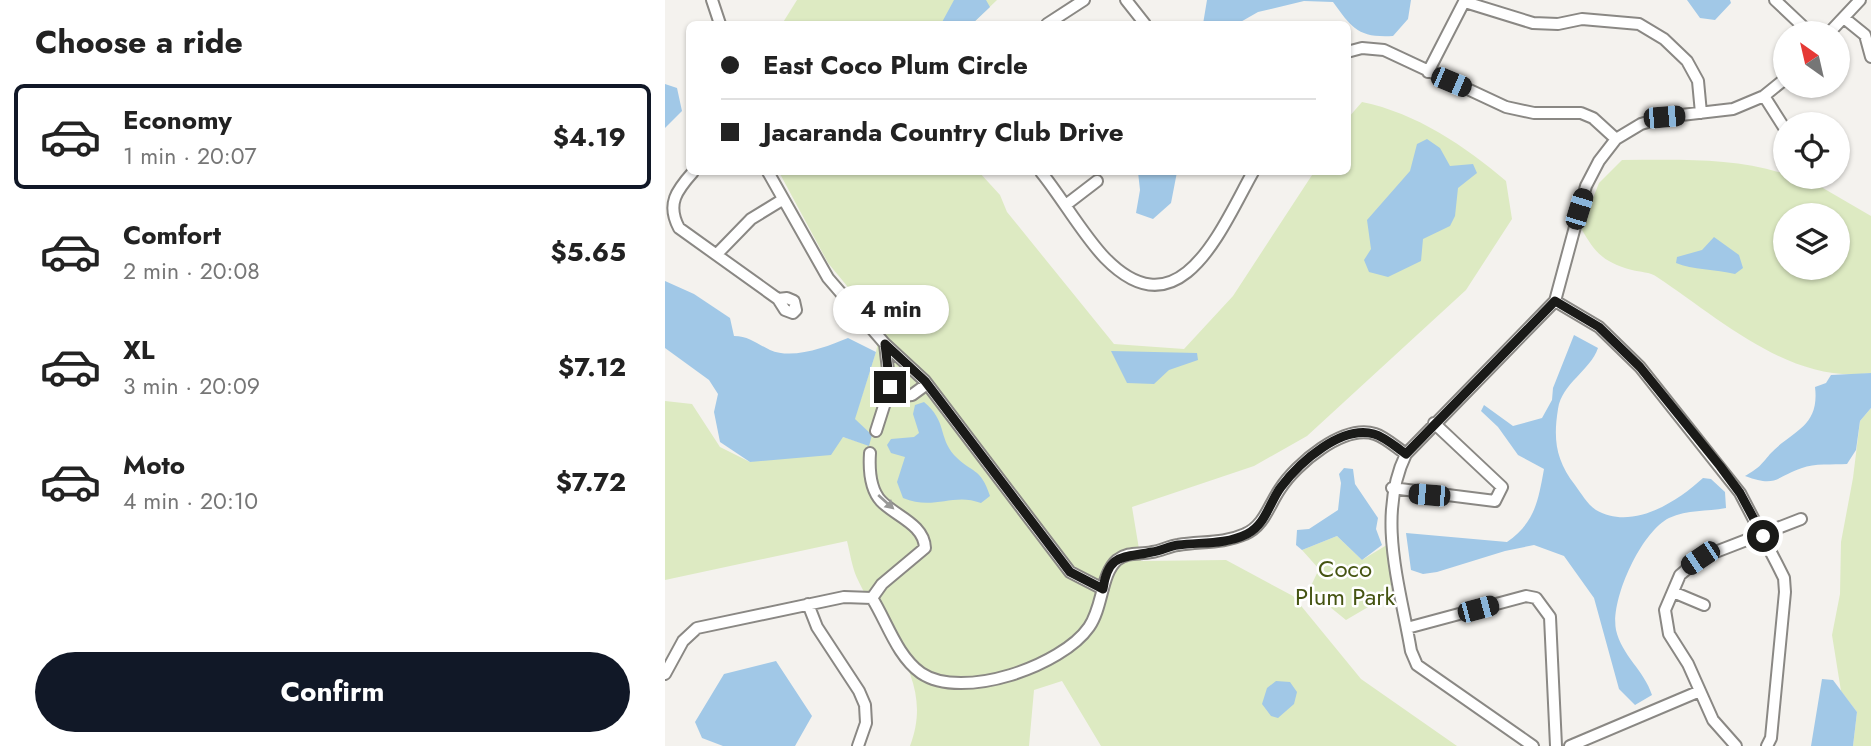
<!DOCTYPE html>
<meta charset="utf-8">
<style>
body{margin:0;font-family:Jost,sans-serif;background:#f6f6f6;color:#222;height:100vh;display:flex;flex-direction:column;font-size:26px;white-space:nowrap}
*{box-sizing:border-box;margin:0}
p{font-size:23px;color:#767676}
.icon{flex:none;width:38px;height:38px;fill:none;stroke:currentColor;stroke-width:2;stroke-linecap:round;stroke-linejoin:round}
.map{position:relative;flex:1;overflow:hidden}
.side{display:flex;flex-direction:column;background:#fff;width:665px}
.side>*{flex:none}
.banner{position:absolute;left:21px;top:21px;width:665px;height:154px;border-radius:10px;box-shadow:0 2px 5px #0004;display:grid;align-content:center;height:154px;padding:0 35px;background:#fff}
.needle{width:46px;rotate:326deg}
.buttons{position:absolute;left:1108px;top:21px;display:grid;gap:14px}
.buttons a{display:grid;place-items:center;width:77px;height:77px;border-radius:50%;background:#fff;box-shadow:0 2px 5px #0004;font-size:35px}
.end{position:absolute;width:32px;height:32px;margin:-16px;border:9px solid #1a1a18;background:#fff;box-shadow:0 0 0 4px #fff}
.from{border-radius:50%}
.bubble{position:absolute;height:49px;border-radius:24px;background:#fff;box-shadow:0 2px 5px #0004;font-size:23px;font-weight:700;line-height:49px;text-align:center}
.car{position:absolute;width:21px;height:42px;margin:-21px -10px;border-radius:9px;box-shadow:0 0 5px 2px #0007;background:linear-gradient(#222 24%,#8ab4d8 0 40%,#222 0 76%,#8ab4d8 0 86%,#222 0)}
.banner b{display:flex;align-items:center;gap:24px;height:66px;font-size:26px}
.banner b+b{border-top:2px solid #e0e0e0}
.banner i{width:18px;height:18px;background:#222}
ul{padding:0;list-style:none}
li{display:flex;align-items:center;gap:21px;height:105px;margin:0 14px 10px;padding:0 21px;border:4px solid transparent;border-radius:10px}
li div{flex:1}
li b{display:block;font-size:26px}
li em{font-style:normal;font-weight:700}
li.on{border-color:#111827}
li>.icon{width:63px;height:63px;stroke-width:1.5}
h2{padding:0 35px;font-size:32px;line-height:84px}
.action{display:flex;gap:14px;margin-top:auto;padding:14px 35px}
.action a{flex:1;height:80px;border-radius:42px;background:#111827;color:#fff;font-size:28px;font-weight:700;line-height:80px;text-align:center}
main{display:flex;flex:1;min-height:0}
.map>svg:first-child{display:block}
</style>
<main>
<section class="side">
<h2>Choose a ride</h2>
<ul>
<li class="on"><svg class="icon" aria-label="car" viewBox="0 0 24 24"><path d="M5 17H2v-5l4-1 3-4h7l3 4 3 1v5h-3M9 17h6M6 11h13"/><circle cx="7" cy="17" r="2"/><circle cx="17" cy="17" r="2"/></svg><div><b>Economy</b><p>1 min · 20:07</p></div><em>$4.19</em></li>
<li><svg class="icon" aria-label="car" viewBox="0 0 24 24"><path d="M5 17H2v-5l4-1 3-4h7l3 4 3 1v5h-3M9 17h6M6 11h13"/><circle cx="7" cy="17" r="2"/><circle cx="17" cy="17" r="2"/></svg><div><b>Comfort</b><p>2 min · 20:08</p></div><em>$5.65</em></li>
<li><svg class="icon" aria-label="car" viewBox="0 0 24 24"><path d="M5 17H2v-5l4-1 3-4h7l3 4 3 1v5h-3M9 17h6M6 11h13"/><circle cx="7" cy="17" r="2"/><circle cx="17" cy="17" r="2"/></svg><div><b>XL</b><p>3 min · 20:09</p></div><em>$7.12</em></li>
<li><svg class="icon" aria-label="car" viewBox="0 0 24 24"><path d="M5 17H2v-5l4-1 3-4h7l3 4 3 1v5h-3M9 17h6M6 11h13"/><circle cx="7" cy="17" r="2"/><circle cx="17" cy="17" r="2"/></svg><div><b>Moto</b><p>4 min · 20:10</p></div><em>$7.72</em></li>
</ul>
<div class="action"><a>Confirm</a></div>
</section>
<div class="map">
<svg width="1206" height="746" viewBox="0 0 1206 746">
<rect width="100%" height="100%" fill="#f4f2ee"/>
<path fill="#ddeac2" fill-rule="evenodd" d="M132 0H332L307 24H117Z
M697 102C751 113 800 146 841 181L847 219 801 290 642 436 589 466 467 507 476 561 561 560 628 596 696 679 792 746H436L397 681 369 690 364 746H245C271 678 218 635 192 578 187 567 185 553 182 541L0 580V401L27 404 55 447 85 462 178 437 203 445 207 435 189 420 211 352 216 327 163 263 114 172H314L335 195 342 212 449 344 519 349 568 296 649 172H682L683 118Z
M957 160C1011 160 1069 157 1120 174V177L1151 184 1206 216V373C1126 385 1054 318 992 277 985 272 975 272 967 270 938 262 930 253 916 228L934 183ZM1120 215H1172V268H1120Z
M1206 408V746H1188L1192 712 1176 691 1167 635 1175 594 1176 542 1188 478 1195 421Z
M672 536 697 560 725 543 731 580 726 582 727 593 681 620 644 590 654 569 637 550Z"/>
<path fill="#a1c8e7" d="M289 0H321L325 7 307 24H276Z
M542 0H746L743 19 728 36C693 38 687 28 668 2L639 1 593 12 572 24H538Z
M1022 0H1065L1066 3 1050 20 1035 18Z
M0 84 12 88 17 111 0 128Z
M762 139 775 148 785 166 808 164 812 173 793 188 790 216 785 226 758 239 756 261 723 277 704 272 699 260 706 249 702 220 745 171 752 144Z
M473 172H512L506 203 488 219 471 213 475 190Z
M1049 237 1074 255 1078 268 1070 274C1051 269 1027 270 1011 263L1012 257 1037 250Z
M0 281 29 294 65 318 69 336C84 336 92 344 105 350 128 360 161 347 183 338L211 352 190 419 207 435 204 446 178 437 166 455 85 462 55 442 49 412 53 394 44 380 0 348Z
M909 335 933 348C925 371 897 383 893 409 888 440 891 460 910 485 916 493 922 504 931 510 967 531 1012 502 1038 478L1046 479 1060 492 1061 508C1041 512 1023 509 1004 518 976 532 945 600 951 630 957 656 979 670 987 695L970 705 954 689 929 598 899 556 869 545 840 551 772 572 758 574 746 570 741 533 842 542C870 522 873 502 879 469L853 455 833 427 816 411 819 405 848 426 877 418 887 400 888 388Z
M446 351 532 353 533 360 504 370 489 384 462 383Z
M1206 373V408L1195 421 1191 450 1182 464C1168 465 1149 463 1137 468 1110 477 1112 488 1080 476 1095 467 1095 466 1105 454 1126 431 1155 428 1150 387L1161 383 1166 375Z
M259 402C282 421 273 436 289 455 306 473 316 467 325 496L316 503C288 492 269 511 238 498L232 482 240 457 226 453 222 445 226 439 249 437 254 433 248 414 250 405Z
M679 468 688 469 690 484 713 518 711 529 717 545 697 560 672 536 637 550 631 545 632 530 644 529 673 510 676 483 674 474Z
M111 661 147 716 130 746H58L37 738 30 722 59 674Z
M1157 679 1168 680 1192 712 1188 746H1146Z
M611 681 625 682 632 692 629 704 613 718 606 716 597 704 602 688Z"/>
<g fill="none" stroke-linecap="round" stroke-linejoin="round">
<g stroke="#8a8884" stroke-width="14">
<path id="minor" d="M47 0 55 24
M461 0 480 24
M1110 0 1145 33
M800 2 868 23 893 24 917 19 974 24 999 39 1022 61 1033 81 1036 113
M1179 18 1200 35 1206 57
M382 24 419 0
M1164 33 1195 0
M682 52 697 48 719 50 841 107 869 113H916L928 118 951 139
M763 72 800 0
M1099 96 1120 129
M28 172C12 190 1 204 14 228L113 299 120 310 128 313 131 310 129 301 122 298 113 299
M103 172 163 278 220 344 260 381 405 572 438 589
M376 172C397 198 418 235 440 258 515 335 557 227 588 172
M402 204 432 181
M53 253 86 219 117 200
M890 301 934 327 975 367 1075 493 1112 564 1119 578 1120 592 1106 738 1102 746
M222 398 247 395 262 384
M211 431 225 387 220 344
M205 453C204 468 205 489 216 501 230 516 259 524 260 548L217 584 207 598C222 622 232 656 256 673 297 701 397 666 424 627 438 607 436 574 452 560 464 551 474 555 487 552 496 551 504 546 513 545 535 541 558 544 580 534 599 526 604 505 615 489 631 464 678 424 710 434 720 437 732 448 741 454
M727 488 830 501 837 487 769 423
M1008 592 1039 605
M143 604 152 627 194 691 200 705 201 723 193 746
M742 628 861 596 871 598 885 617 891 746
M0 674 18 641 32 628 179 597 207 598
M868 746 752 665 746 651C735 586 711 516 741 454L890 301 921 186 934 161 951 139 976 124 999 117 1068 109 1099 96 1120 79
M905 746 1035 691
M1071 746 1048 720 1023 664 1004 634 1000 610 1015 575 1035 558 1136 519"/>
</g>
<use href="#minor" stroke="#fff" stroke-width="10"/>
</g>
<defs><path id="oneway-solid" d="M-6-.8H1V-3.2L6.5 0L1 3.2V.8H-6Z" transform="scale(1.75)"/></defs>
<use fill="#989897" href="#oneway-solid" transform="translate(221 502) rotate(42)"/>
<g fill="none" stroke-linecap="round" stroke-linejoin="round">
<path stroke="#1a1a18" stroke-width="9" d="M225 387 220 344 260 381 405 572 438 589C443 552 460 558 487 552 496 551 504 546 513 545 536 542 560 545 582 534 601 524 604 503 616 487 635 462 676 425 709 434 720 437 732 448 741 454L890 301 934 327 975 367 1055 466 1075 493 1098 536"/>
</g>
<g text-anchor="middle" stroke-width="5" stroke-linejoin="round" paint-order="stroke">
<g font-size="24" fill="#455412" stroke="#fff">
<text x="680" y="577">Coco<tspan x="680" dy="28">Plum Park</tspan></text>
</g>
</g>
</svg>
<div class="buttons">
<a><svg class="needle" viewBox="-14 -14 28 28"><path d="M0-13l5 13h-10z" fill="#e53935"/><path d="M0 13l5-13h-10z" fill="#767676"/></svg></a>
<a><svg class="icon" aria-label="locate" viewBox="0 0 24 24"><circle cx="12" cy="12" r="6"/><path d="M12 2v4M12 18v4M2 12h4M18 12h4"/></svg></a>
<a><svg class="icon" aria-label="layers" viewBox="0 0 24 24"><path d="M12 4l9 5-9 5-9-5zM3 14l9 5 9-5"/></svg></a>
</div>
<i class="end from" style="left:1098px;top:536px"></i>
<i class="end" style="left:225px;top:387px"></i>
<div class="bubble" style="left:168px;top:285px;width:116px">4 min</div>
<i class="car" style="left:786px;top:82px;rotate:113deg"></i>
<i class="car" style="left:999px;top:117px;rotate:85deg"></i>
<i class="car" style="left:914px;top:209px;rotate:17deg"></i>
<i class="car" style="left:764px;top:495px;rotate:275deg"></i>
<i class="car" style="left:1035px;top:558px;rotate:236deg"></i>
<i class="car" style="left:813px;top:609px;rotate:75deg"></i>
<div class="banner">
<b><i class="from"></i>East Coco Plum Circle</b>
<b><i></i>Jacaranda Country Club Drive</b>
</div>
</div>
</main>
